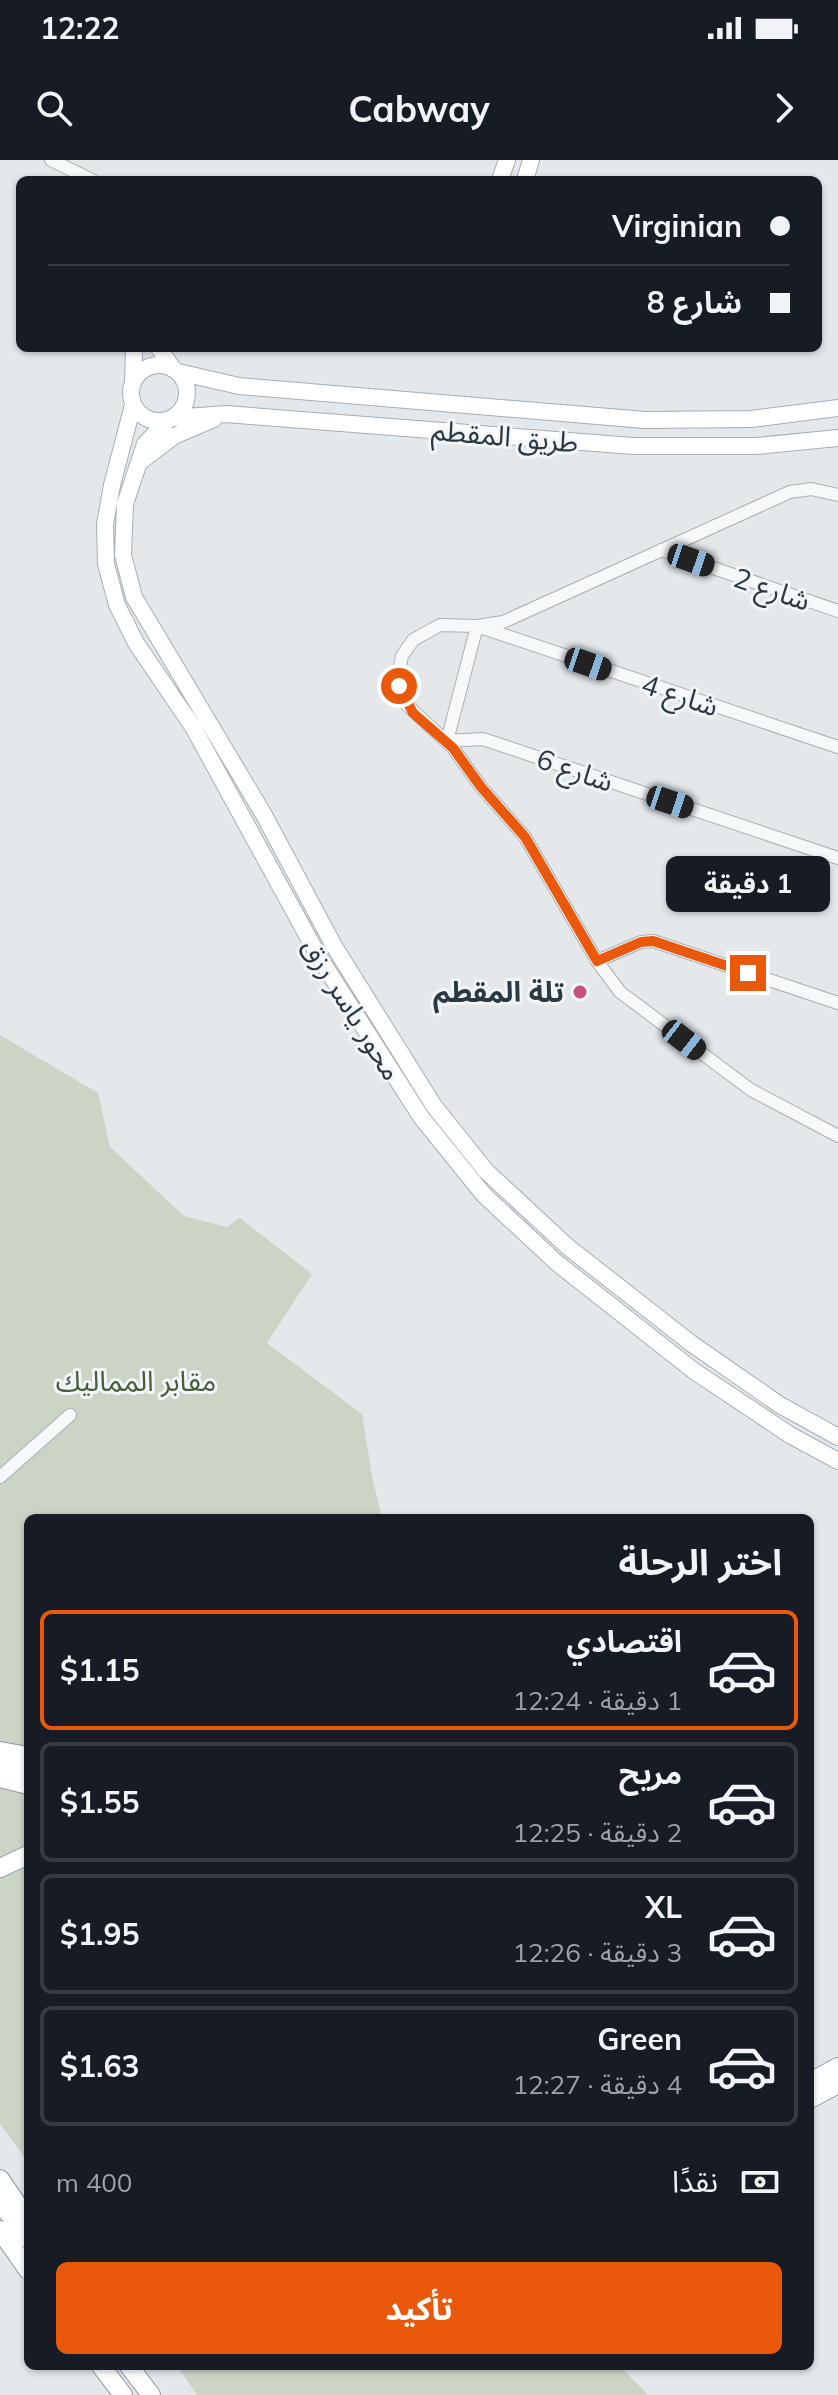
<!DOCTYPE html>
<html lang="ar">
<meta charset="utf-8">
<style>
body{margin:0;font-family:Mulish,"Noto Sans Arabic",sans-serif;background:#242831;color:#f1f3f6;direction:rtl;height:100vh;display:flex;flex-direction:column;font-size:30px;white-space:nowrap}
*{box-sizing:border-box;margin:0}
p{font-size:26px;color:#9ea1a6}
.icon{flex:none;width:44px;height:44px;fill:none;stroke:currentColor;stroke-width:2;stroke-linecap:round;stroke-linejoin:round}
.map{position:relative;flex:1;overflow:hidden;direction:ltr}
.details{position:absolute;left:24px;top:1354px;width:790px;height:856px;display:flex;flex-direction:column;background:#171b24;border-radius:12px;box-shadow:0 2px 6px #0004;direction:rtl}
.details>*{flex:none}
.hud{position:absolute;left:16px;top:16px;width:806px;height:176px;border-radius:12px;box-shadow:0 2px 6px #0004;direction:rtl;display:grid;align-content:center;height:176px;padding:0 32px;background:#171b24}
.end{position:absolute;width:36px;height:36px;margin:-18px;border:10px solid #ea580c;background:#fff;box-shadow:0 0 0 4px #fff}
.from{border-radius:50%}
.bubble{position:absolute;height:56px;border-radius:12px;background:#171b24;box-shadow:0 2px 6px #0004;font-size:26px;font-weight:700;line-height:56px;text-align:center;direction:rtl}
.car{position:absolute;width:24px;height:48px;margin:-24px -12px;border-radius:10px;box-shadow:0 0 6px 2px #0007;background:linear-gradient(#222 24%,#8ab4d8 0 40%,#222 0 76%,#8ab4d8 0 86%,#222 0)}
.hud b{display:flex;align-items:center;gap:28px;height:76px;font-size:30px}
.hud b+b{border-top:2px solid #363941}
.hud i{width:20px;height:20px;background:#f1f3f6}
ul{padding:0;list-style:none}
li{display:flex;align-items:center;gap:24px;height:120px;margin:0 16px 12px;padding:0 16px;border:4px solid #363941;border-radius:12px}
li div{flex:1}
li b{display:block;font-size:30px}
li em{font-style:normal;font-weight:700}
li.current{border-color:#ea580c}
li>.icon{width:72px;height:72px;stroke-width:1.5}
h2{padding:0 32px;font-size:36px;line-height:96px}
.pay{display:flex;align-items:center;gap:20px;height:88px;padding:0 32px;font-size:30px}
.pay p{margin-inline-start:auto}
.action{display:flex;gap:16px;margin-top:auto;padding:16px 32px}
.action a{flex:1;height:92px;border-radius:12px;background:#ea580c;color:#fff;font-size:32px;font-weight:700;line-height:92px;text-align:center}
.status{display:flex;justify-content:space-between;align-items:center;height:56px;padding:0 40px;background:#171b24;direction:ltr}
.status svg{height:22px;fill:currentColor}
header{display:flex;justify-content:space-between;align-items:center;height:104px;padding:0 32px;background:#171b24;font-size:36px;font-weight:700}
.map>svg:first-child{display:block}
</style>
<div class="status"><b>12:22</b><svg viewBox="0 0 49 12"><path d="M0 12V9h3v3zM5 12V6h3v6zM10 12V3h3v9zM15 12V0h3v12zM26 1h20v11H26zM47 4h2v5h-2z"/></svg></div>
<header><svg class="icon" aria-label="forward" viewBox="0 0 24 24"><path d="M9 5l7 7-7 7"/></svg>Cabway<svg class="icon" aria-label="search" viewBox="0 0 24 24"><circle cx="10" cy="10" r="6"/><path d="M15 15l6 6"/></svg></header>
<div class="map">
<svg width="838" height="2235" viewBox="0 0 838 2235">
<rect width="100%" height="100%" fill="#e4e8eb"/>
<path fill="#ccd4c5" d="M0 875 98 933 110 987 184 1056 227 1067 240 1058 312 1114 267 1183 362 1254 373 1321 382 1358H28V2002L0 1964Z
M177 2206H620L648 2235H197Z"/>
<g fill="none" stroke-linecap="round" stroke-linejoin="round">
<g stroke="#a9b0b5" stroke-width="14">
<path id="minor" d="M51 0 92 20
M838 335 811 329 790 332 503 462 477 466 440 465 413 480 402 496 398 516 407 545 453 588 481 627 525 677 597 801 620 832 751 930 838 976
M661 390 838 451
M838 587 477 466 447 581 483 579 838 698
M597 801 641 782 653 781 838 843
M0 1317 70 1255"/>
</g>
<g stroke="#a4aeb6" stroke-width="18">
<path id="major" d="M500 20 507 0
M525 20 531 0
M159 188 173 209
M131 233a28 28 0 1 1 56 0a28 28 0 1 1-56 0Z
M178 212 239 226 645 260 751 259 838 248
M133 222 134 188
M133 245 112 325 105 364 106 404 117 445 136 483 193 567 319 797 421 957 484 1035 557 1103 694 1211 790 1275 838 1301
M173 258 226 254 633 286H756L838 278
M168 260 145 284 125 344 123 395 134 437 264 655 334 786 434 946 486 1011 568 1087 692 1184 780 1245 838 1277
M141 301 174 276 214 259"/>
</g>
<g stroke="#8c98a1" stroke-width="20">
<path id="highway" d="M0 1591 28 1596
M0 1605 28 1611
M0 1618 28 1625
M0 1708 28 1695
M810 1922 838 1907
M810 1939 838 1924
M0 2019 28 2060
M0 2042 28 2079
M0 2070 28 2110
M101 2206 123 2235
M129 2206 151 2235"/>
</g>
<use href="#minor" stroke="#f6f8f9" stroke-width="12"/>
<use href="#major" stroke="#fff" stroke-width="16"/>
<use href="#highway" stroke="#fff" stroke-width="18"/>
</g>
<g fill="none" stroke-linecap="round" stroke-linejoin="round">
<path stroke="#ea580c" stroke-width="10" d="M399 526 413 553 453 588 481 627 525 677 597 801 641 782 653 781 748 813"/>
</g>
<circle fill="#c7517a" stroke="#f3f6f8" stroke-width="3" cx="580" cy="832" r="8"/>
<g text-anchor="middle" stroke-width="6" stroke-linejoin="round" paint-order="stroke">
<g font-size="28" fill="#2c3942" stroke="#f3f6f8">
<text transform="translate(505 276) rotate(5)" y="10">طريق المقطم</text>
<text transform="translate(772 429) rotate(19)" y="10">شارع 2</text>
<text transform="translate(680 535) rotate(18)" y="10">شارع 4</text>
<text transform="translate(575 610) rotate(19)" y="10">شارع 6</text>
<text transform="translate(352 849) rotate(58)" y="10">محور ياسر رزق</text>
</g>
<g font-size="28" font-weight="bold" fill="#2c3942" stroke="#f3f6f8" text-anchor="end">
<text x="564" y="842">تلة المقطم</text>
</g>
<g font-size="28" fill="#485d3a" stroke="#f3f6f8">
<text x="136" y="1231">مقابر المماليك</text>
</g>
</g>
</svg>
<i class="end from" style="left:399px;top:526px"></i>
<i class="end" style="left:748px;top:813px"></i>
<div class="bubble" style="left:666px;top:696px;width:164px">1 دقيقة</div>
<i class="car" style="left:691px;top:400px;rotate:109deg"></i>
<i class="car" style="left:588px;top:504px;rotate:109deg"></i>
<i class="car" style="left:670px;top:642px;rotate:108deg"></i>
<i class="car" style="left:684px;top:880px;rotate:128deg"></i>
<div class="hud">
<b><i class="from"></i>Virginian</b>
<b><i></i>شارع 8</b>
</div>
<section class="details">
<h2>اختر الرحلة</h2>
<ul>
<li class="current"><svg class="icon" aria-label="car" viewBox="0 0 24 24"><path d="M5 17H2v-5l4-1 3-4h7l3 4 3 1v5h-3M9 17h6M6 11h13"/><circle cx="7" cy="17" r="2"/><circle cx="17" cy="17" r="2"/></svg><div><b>اقتصادي</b><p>1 دقيقة · 12:24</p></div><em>$1.15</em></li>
<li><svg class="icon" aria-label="car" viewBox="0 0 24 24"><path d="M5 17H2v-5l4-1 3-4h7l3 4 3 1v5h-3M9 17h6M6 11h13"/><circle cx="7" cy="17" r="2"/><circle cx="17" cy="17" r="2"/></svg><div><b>مريح</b><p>2 دقيقة · 12:25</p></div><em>$1.55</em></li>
<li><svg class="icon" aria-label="car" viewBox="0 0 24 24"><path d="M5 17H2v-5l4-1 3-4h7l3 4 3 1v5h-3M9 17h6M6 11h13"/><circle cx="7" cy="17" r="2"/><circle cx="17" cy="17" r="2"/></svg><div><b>XL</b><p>3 دقيقة · 12:26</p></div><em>$1.95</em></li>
<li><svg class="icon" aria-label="car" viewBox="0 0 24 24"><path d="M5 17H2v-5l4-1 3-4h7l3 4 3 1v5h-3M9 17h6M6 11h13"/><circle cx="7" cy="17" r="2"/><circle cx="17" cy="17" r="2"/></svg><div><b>Green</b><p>4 دقيقة · 12:27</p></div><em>$1.63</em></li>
</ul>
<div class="pay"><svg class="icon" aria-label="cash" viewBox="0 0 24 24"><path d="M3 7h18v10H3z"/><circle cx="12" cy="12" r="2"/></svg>نقدًا<p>400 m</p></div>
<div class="action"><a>تأكيد</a></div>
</section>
</div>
